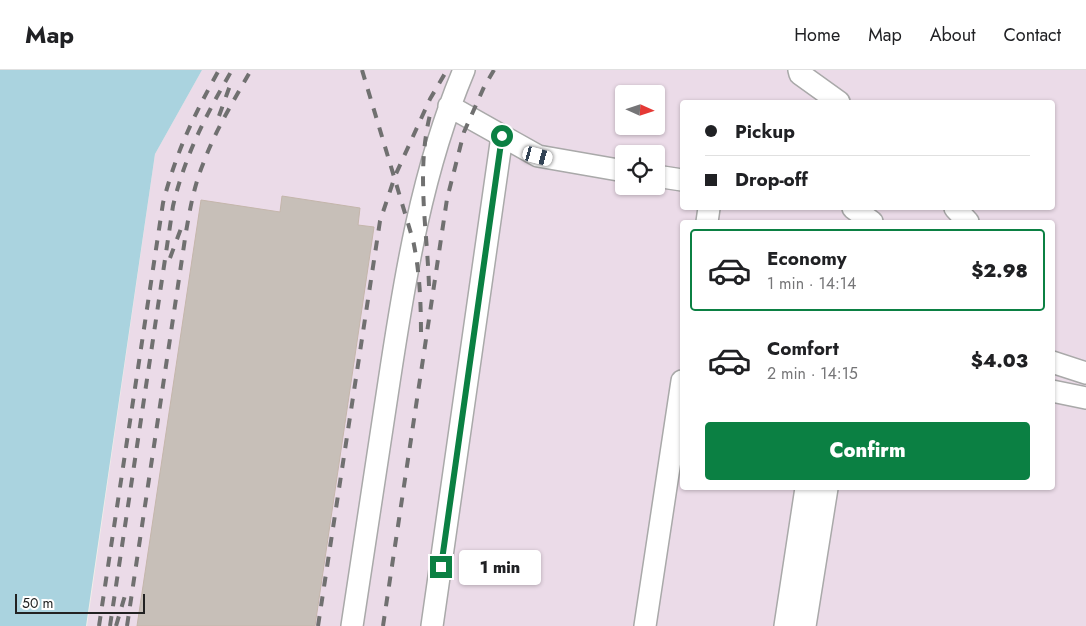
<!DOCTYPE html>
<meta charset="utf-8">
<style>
body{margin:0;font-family:Jost,sans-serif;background:#f2f2f2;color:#202124;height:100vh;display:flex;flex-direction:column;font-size:19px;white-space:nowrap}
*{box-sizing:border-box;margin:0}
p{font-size:16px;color:#757577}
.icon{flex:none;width:28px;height:28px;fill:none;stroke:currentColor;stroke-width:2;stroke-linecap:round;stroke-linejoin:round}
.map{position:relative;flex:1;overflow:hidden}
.side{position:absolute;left:680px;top:150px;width:375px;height:270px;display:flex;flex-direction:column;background:#fff;border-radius:5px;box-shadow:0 1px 4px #0004}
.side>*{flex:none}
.banner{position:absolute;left:680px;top:30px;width:375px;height:110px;border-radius:5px;box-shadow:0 1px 4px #0004;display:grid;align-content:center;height:110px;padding:0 25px;background:#fff}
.needle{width:32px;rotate:93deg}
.fabs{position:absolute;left:615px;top:15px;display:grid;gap:10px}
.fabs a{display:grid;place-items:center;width:50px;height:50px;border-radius:5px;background:#fff;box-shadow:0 1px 4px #0004;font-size:25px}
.scale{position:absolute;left:15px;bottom:12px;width:130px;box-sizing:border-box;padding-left:5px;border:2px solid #222;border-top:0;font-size:14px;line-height:18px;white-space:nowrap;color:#222;-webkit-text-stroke:4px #fff;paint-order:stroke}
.end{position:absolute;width:22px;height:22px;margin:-11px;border:6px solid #0b8043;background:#fff;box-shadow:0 0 0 2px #fff}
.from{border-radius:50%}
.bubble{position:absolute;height:35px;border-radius:5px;background:#fff;box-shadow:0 1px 4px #0004;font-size:16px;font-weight:800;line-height:35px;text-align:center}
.car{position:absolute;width:15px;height:30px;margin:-15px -8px;border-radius:6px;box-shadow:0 0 4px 1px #0007;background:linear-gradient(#fff 24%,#345 0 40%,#fff 0 76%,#345 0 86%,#fff 0)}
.banner b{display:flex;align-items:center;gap:18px;height:48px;font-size:19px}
.banner b+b{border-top:1px solid #e0e0e0}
.banner i{width:12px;height:12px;background:#202124}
ul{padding:9px 0 0;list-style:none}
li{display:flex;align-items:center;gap:15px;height:82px;margin:0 10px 8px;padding:0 15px;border:2px solid transparent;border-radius:5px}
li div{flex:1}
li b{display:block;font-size:19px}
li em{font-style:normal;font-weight:800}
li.on{border-color:#0b8043}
li>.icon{width:45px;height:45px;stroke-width:1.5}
.button{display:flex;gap:10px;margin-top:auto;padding:10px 25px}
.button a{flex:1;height:58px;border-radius:5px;background:#0b8043;color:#fff;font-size:20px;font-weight:800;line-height:58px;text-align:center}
header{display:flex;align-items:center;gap:30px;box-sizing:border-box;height:70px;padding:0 25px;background:#fff;border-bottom:1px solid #e0e0e0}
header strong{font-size:24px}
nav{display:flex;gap:28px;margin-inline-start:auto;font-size:18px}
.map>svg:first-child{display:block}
</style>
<header>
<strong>Map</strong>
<nav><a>Home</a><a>Map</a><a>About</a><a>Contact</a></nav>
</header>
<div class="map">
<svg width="1086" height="556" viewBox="0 0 1086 556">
<rect width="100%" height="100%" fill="#f2efe9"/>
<path fill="#ebdbe8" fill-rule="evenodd" d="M202 0H1086V556H87L155 84ZM624 24H656V56H624ZM682 32H1052V138H682ZM624 84H656V116H624ZM682 152H1052V418H682Z"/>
<path fill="#aad3df" d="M0 0H202L155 84 86 556H0Z"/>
<path fill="#c7bfb8" stroke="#c4b6ab" d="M282 126 360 138 358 155 374 157 315 556H137L201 130 280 142Z"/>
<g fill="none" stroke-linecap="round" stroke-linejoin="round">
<g stroke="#a9a9a9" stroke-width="24">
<path id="minor" d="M799 0 800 4 839 32
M449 36 538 86 624 101
M656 106 682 110
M853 138 872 152
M955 138 968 152
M707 152 709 138
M1052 292 1086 303
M1052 321 1086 328
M352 556C364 475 377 394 389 312 405 206 422 100 464 0
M432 556 502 66
M645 556 682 311
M785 556 806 418
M805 556 827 418"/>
</g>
<use href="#minor" stroke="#fff" stroke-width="21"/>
<path stroke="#707070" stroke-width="4" stroke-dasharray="10 10" stroke-linecap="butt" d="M362 0 413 170C420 203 421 234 421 267
M219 46 232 10
M170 188 183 153
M429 216C427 154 415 98 432 37
M99 556 163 133C176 82 194 45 219 0
M110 556 173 136C185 85 206 45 232 0
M116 556 126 522
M127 556 186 162C190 139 194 116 203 94 215 61 234 30 251 0
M318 556 380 151 395 106 430 29 447 0
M383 556 447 129 464 62 484 17 494 0"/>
</g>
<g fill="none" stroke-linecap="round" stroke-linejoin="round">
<path stroke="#0b8043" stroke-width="6" d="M441 497 502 66"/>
</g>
</svg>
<div class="fabs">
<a><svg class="needle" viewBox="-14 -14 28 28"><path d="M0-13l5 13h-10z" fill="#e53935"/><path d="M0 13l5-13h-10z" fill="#757577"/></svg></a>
<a><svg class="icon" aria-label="locate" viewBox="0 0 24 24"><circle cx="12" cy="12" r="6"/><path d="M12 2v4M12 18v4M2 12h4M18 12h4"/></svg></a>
</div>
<div class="scale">50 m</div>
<i class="end from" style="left:502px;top:66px"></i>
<i class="end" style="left:441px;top:497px"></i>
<div class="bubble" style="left:459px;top:480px;width:82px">1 min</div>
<i class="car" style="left:538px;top:86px;rotate:105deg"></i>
<div class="banner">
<b><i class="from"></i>Pickup</b>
<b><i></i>Drop-off</b>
</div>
<section class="side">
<ul>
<li class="on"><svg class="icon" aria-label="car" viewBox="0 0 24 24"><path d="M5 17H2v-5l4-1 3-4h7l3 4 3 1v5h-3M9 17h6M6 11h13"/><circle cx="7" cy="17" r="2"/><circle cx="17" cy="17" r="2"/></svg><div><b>Economy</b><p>1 min · 14:14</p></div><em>$2.98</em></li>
<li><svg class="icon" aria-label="car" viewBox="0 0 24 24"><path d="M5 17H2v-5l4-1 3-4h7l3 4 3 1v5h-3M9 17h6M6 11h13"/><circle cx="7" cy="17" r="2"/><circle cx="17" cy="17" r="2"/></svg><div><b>Comfort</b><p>2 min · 14:15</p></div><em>$4.03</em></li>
</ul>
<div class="button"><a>Confirm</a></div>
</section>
</div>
